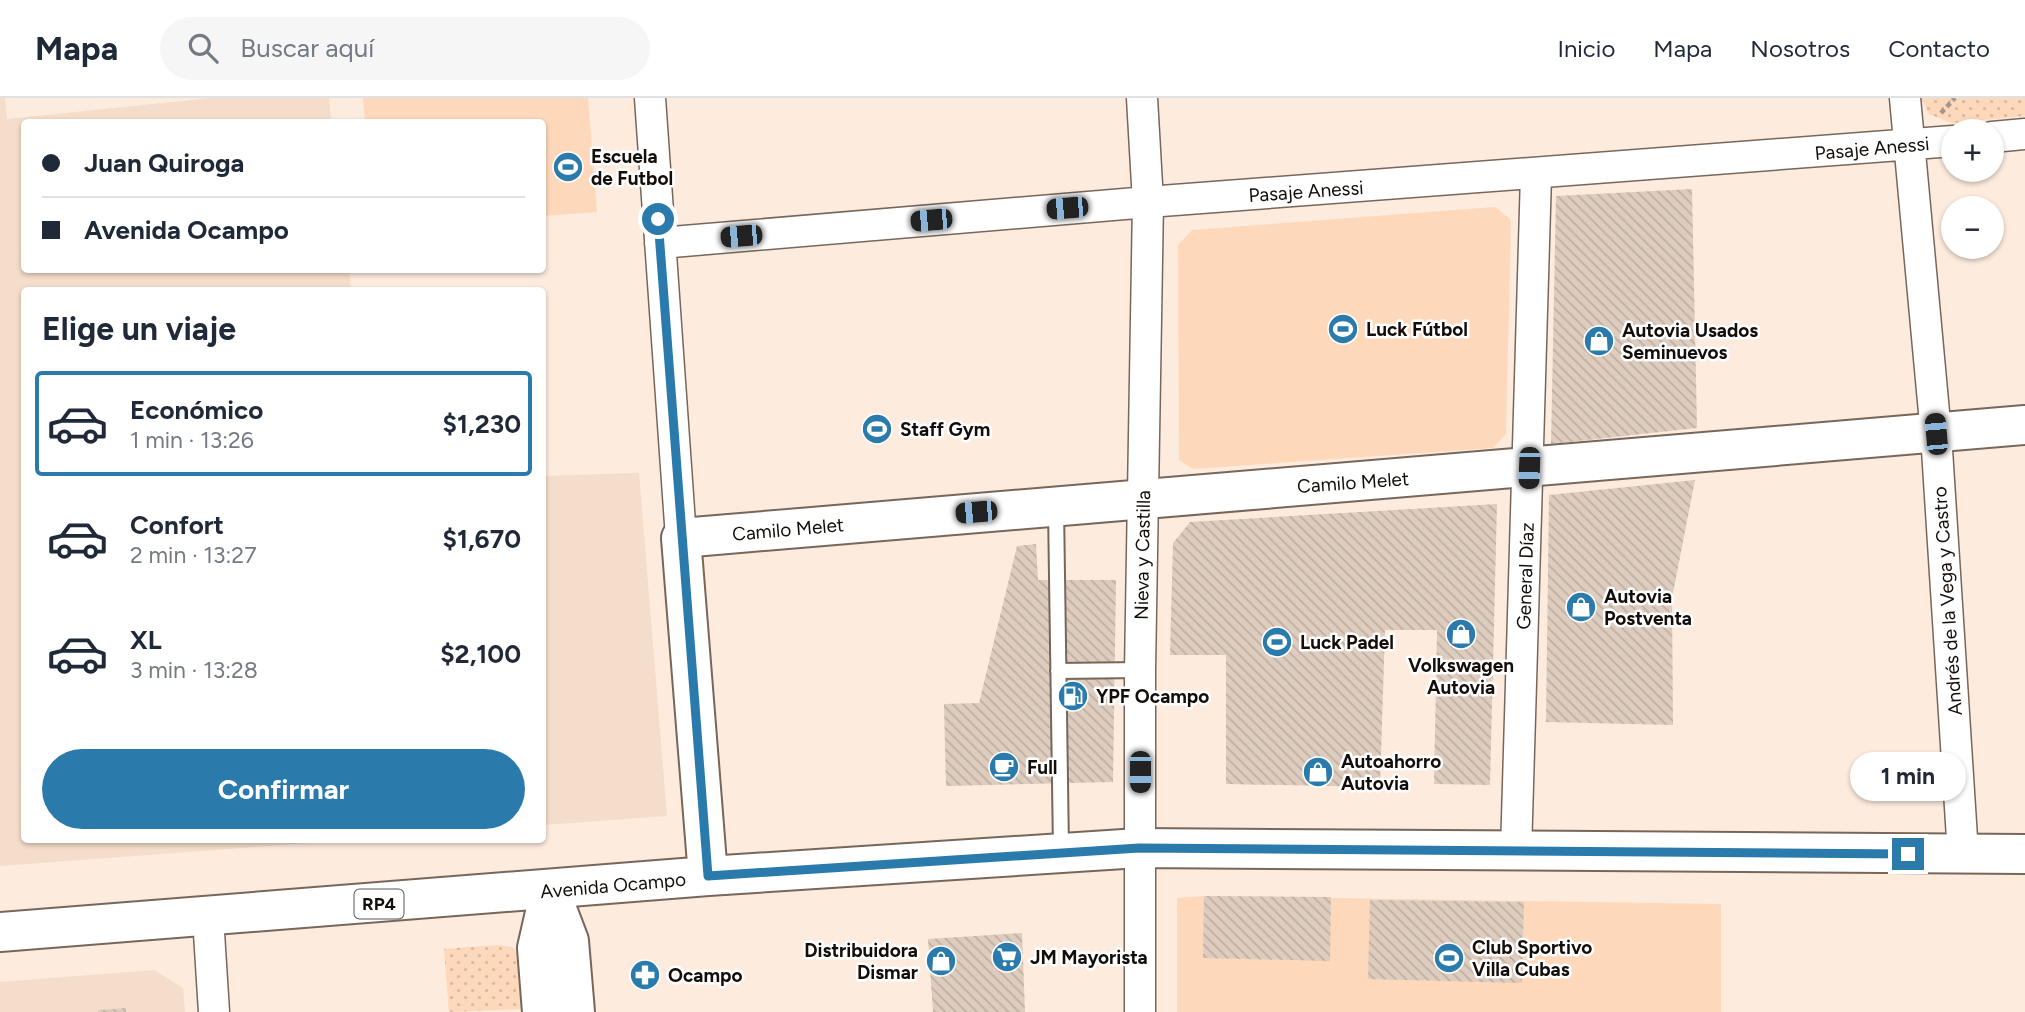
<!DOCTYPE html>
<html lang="es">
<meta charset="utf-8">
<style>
body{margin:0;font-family:Figtree,sans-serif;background:#f6f6f7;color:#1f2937;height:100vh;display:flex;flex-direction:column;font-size:26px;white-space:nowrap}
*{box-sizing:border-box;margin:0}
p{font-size:23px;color:#747a83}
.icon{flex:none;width:38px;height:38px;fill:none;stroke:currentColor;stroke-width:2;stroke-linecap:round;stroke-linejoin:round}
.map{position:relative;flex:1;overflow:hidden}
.panel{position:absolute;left:21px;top:189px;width:525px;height:556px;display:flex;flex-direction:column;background:#fff;border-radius:7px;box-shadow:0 2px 5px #0004}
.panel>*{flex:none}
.top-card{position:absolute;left:21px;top:21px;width:525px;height:154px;border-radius:7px;box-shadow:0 2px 5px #0004;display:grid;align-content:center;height:154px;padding:0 21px;background:#fff}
.tools{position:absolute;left:1941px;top:21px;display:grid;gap:14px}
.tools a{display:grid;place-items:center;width:63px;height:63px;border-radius:50%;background:#fff;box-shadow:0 2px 5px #0004;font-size:35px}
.end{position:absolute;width:32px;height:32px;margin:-16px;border:9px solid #2a7bac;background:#fff;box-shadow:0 0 0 4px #fff}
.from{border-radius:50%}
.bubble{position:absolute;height:49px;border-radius:24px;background:#fff;box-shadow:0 2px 5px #0004;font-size:23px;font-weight:700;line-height:49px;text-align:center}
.car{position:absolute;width:21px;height:42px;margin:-21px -10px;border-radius:9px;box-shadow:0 0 5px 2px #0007;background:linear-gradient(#222 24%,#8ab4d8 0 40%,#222 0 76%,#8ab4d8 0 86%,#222 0)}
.top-card b{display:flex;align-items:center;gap:24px;height:66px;font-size:26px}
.top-card b+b{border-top:2px solid #e0e1e3}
.top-card i{width:18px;height:18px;background:#1f2937}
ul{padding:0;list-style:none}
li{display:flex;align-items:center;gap:21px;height:105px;margin:0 14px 10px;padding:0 7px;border:4px solid transparent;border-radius:7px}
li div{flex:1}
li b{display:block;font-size:26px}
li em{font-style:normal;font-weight:700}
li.active{border-color:#2a7bac}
li>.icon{width:63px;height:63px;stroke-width:1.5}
h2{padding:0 21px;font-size:32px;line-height:84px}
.primary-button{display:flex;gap:14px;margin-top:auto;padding:14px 21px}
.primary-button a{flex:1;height:80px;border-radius:42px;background:#2a7bac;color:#fff;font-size:28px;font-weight:700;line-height:80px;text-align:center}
header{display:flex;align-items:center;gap:42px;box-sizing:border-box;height:98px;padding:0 35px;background:#fff;border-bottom:2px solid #e0e1e3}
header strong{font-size:33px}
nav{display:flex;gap:38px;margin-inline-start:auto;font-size:24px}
.search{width:490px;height:63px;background:#f6f6f7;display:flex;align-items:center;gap:18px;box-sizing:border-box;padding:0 24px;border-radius:38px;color:#747a83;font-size:26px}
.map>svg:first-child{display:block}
</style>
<header>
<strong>Mapa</strong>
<div class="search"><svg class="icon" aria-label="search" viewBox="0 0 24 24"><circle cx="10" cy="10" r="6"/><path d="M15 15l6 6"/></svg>Buscar aquí</div>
<nav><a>Inicio</a><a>Mapa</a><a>Nosotros</a><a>Contacto</a></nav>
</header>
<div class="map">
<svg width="2025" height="914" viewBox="0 0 2025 914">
<defs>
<pattern id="park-dots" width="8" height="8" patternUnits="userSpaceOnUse" patternTransform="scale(1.75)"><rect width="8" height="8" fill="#fed8ba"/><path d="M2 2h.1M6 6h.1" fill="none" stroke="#d9b89f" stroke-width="1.8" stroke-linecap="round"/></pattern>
<pattern id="building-back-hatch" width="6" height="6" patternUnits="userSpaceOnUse" patternTransform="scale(1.75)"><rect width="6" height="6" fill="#decdbf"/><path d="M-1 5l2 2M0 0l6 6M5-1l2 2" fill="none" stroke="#beafa3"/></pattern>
</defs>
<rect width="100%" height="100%" fill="#fdebdd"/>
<path fill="#f4ddca" d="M0 0H5L7 21 211 0H329L331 24H24V172H349L351 192H24V742H349L0 768Z
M639 375 667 718 543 727V378Z
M154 872 183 890 185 914H0V884Z"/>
<path fill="#fed8ba" d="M363 0H588L597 114 543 118 542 24H365Z
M1495 109 1511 122 1506 336 1493 350 1193 371 1179 362 1178 147 1192 132Z
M1204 798 1721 806V914H1177V800Z"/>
<path fill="url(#park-dots)" d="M1921 0H2025V18L1952 25 1929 16Z
M498 847 512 849 521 860 525 911 449 914 444 851Z"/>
<path fill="url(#building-back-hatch)" d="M1692 91 1697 330 1551 346 1556 98Z
M1695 382 1672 500 1673 627 1546 624 1549 397Z
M1497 406 1490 687 1434 686 1437 532H1385L1380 689 1226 686V557H1170L1173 445 1190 424Z
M1036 446 1038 482H1116L1113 684 946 688 944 606 979 605 1017 448Z
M1204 798 1331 799 1330 863 1203 860Z
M1370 802 1524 804 1522 885 1368 881Z
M1022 835 1025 914H933L928 841Z
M126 910V914H98V912Z"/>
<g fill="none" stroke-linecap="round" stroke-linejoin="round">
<g stroke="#77675b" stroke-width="18">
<path id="service" d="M1056 409 1061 752
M1058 573 1140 572"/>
</g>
<g stroke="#77675b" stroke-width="33">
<path id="minor" d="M650 0 681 440
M1905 0 1936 336 1963 756
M1992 39 2025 36
M660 145 1148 104 1953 43
M1516 754 1536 77
M208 819 214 914
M1140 914V572L1148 104 1142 0"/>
</g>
<g stroke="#77675b" stroke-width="42">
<path id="secondary" d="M550 793 569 843 575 914
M542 914 537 850 550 793"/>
</g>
<g stroke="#77675b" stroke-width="42">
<path id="primary" d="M708 778 681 440 2025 327
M0 834 708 778 1139 750 2025 756"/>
</g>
<path stroke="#a4968c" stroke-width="4.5" stroke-dasharray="5 3.5" stroke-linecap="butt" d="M1941 15 1955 0"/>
<use href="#service" stroke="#fff" stroke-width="14"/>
<use href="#minor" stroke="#fff" stroke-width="30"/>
<use href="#secondary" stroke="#fff" stroke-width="38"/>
<use href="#primary" stroke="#fff" stroke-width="38"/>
</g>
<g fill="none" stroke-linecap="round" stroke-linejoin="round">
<path stroke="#2a7bac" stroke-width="9" d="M658 121 708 778 1139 750 1908 756"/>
</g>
<defs>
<g id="stadium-disc" transform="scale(1.575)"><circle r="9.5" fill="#2a7bac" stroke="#fff"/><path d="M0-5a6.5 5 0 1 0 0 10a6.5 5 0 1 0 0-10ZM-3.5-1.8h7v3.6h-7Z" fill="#fff"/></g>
<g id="shop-disc" transform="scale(1.575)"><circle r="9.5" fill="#2a7bac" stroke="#fff"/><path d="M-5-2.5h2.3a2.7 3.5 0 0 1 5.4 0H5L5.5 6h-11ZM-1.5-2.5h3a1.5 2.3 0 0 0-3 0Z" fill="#fff"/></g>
<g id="fuel-disc" transform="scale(1.575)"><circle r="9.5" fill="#2a7bac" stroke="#fff"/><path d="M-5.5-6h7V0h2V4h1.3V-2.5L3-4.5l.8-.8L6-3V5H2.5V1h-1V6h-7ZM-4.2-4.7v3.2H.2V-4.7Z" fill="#fff"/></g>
<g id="cafe-disc" transform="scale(1.575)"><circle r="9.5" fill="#2a7bac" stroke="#fff"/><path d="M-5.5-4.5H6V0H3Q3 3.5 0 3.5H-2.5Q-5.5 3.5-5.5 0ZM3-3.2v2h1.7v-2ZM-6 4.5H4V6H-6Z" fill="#fff"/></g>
<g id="supermarket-disc" transform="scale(1.575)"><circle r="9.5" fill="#2a7bac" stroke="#fff"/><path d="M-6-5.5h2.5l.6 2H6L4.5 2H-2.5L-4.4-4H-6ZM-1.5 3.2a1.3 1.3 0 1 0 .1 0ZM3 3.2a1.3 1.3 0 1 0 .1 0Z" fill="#fff"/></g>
<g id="pharmacy-disc" transform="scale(1.575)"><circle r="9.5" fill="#2a7bac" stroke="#fff"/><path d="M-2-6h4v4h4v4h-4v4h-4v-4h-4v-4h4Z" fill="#fff"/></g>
</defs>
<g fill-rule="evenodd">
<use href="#stadium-disc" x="568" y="69"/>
<use href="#stadium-disc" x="1343" y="231"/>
<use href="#shop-disc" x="1599" y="243"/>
<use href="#stadium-disc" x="877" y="331"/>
<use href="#shop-disc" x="1581" y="509"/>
<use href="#shop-disc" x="1461" y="536"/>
<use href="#stadium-disc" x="1277" y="544"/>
<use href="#fuel-disc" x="1073" y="598"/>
<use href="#cafe-disc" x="1004" y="669"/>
<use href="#shop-disc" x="1318" y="674"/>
<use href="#supermarket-disc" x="1007" y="859"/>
<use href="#stadium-disc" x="1449" y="860"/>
<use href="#shop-disc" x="941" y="863"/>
<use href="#pharmacy-disc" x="645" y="877"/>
</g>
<g text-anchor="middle" stroke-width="5" stroke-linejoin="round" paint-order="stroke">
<rect fill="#fff" stroke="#5a5654" stroke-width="2" x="354.5" y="791.5" width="49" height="29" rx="5"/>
<g font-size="18" font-weight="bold" fill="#140e0a">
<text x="379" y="812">RP4</text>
</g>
<g font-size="19" fill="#140e0a" stroke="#fff">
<text transform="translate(1872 50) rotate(-5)" y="7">Pasaje Anessi</text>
<text transform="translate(1306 93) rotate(-4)" y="7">Pasaje Anessi</text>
<text transform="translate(1353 384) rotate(-4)" y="7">Camilo Melet</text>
<text transform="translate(788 431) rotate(-5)" y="7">Camilo Melet</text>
<text transform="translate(1142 457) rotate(-89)" y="7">Nieva y Castilla</text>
<text transform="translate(1525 478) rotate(-88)" y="7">General Díaz</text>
<text transform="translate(1947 503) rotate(-94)" y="7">Andrés de la Vega y Castro</text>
<text transform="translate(613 787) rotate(-5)" y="7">Avenida Ocampo</text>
</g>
<g font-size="19" font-weight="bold" fill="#140e0a" stroke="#fff" text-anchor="start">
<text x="591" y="65">Escuela<tspan x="591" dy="22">de Futbol</tspan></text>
<text x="1366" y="238">Luck Fútbol</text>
<text x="1622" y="239">Autovia Usados<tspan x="1622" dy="22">Seminuevos</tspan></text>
<text x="900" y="338">Staff Gym</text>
<text x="1604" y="505">Autovia<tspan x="1604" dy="22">Postventa</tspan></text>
<text x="1300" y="551">Luck Padel</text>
<text x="1461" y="574" text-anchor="middle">Volkswagen<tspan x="1461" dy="22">Autovia</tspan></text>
<text x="1096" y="605">YPF Ocampo</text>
<text x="1341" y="670">Autoahorro<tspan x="1341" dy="22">Autovia</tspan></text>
<text x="1027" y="676">Full</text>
<text x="1472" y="856">Club Sportivo<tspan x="1472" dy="22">Villa Cubas</tspan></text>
<text x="918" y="859" text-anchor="end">Distribuidora<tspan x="918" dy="22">Dismar</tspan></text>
<text x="1030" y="866">JM Mayorista</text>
<text x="668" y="884">Ocampo</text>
</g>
</g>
</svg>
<div class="tools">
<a>+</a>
<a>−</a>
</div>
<i class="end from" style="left:658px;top:121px"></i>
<i class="end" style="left:1908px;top:756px"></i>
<div class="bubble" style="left:1850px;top:654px;width:116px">1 min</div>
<i class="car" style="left:1067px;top:110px;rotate:265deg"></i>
<i class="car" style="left:931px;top:122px;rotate:265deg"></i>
<i class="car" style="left:741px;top:138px;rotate:265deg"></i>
<i class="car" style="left:1936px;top:336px;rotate:355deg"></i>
<i class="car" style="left:1529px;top:370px;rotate:182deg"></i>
<i class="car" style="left:976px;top:414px;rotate:265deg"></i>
<i class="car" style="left:1140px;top:674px;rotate:180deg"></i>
<div class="top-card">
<b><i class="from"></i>Juan Quiroga</b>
<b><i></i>Avenida Ocampo</b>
</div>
<section class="panel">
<h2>Elige un viaje</h2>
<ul>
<li class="active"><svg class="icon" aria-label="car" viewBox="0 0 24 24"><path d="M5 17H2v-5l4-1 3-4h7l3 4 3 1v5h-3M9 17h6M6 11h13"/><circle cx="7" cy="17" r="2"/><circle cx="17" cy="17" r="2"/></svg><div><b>Económico</b><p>1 min · 13:26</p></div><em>$1,230</em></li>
<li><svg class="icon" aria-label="car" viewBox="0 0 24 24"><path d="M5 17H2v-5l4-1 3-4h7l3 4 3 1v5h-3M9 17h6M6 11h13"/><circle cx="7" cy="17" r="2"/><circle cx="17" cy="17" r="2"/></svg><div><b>Confort</b><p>2 min · 13:27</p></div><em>$1,670</em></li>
<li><svg class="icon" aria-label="car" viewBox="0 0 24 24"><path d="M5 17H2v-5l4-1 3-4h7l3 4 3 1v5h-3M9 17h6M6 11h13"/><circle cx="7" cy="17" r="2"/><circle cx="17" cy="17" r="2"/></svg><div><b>XL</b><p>3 min · 13:28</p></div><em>$2,100</em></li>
</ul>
<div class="primary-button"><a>Confirmar</a></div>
</section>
</div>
